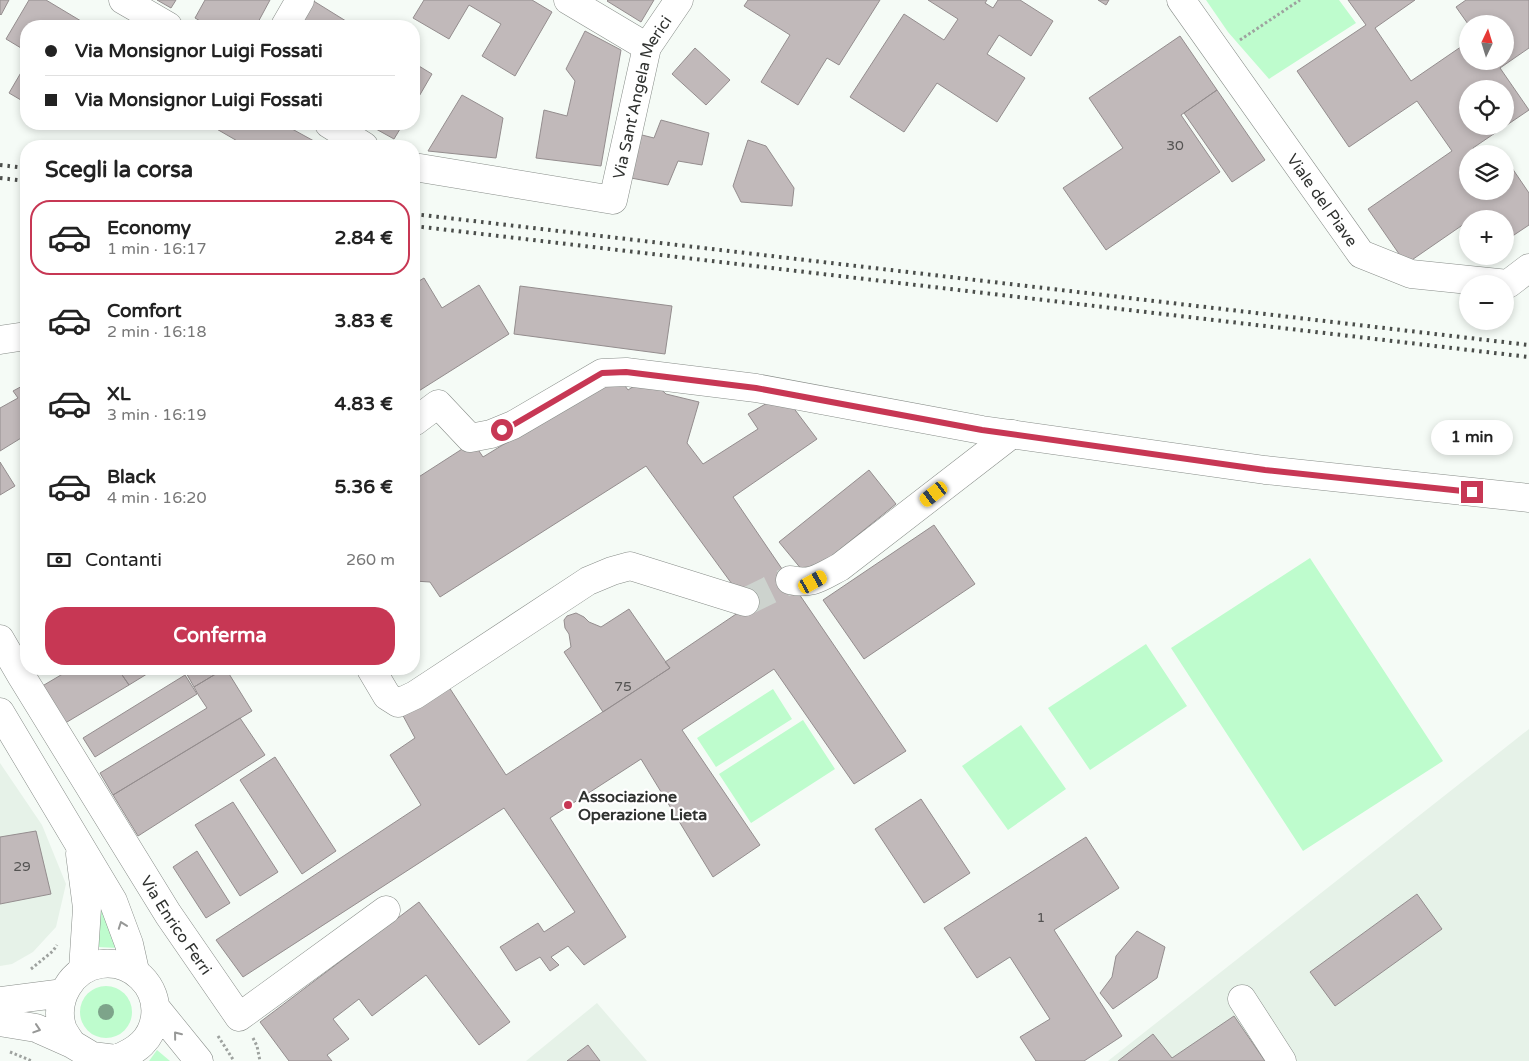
<!DOCTYPE html>
<html lang="it">
<meta charset="utf-8">
<style>
body{margin:0;font-family:"Varela Round",sans-serif;background:#f6f6f6;color:#222;height:100vh;display:flex;flex-direction:column;font-size:19px;white-space:nowrap}
*{box-sizing:border-box;margin:0}
p{font-size:16px;color:#767676}
.icon{flex:none;width:28px;height:28px;fill:none;stroke:currentColor;stroke-width:2;stroke-linecap:round;stroke-linejoin:round}
.map{position:relative;flex:1;overflow:hidden}
.sheet{position:absolute;left:20px;top:140px;width:400px;height:535px;display:flex;flex-direction:column;background:#fff;border-radius:20px;box-shadow:0 2px 8px #0003}
.sheet>*{flex:none}
.hud{position:absolute;left:20px;top:20px;width:400px;height:110px;border-radius:20px;box-shadow:0 2px 8px #0003;display:grid;align-content:center;height:110px;padding:0 25px;background:#fff}
.needle{width:32px;rotate:4deg}
.buttons{position:absolute;left:1459px;top:15px;display:grid;gap:10px}
.buttons a{display:grid;place-items:center;width:55px;height:55px;border-radius:50%;background:#fff;box-shadow:0 2px 8px #0003;font-size:25px}
.end{position:absolute;width:22px;height:22px;margin:-11px;border:6px solid #c73754;background:#fff;box-shadow:0 0 0 2px #fff}
.from{border-radius:50%}
.bubble{position:absolute;height:35px;border-radius:18px;background:#fff;box-shadow:0 2px 8px #0003;font-size:16px;font-weight:700;line-height:35px;text-align:center}
.car{position:absolute;width:15px;height:30px;margin:-15px -8px;border-radius:6px;box-shadow:0 0 4px 1px #0007;background:linear-gradient(#f5c518 24%,#345 0 40%,#f5c518 0 76%,#345 0 86%,#f5c518 0)}
.hud b{display:flex;align-items:center;gap:18px;height:48px;font-size:19px}
.hud b+b{border-top:1px solid #e0e0e0}
.hud i{width:12px;height:12px;background:#222}
ul{padding:0;list-style:none}
li{display:flex;align-items:center;gap:15px;height:75px;margin:0 10px 8px;padding:0 15px;border:2px solid transparent;border-radius:20px}
li div{flex:1}
li b{display:block;font-size:19px}
li em{font-style:normal;font-weight:700}
li.active{border-color:#c73754}
li>.icon{width:45px;height:45px;stroke-width:1.5}
h2{padding:0 25px;font-size:22px;line-height:60px}
.pay{display:flex;align-items:center;gap:12px;height:55px;padding:0 25px;font-size:19px}
.pay p{margin-inline-start:auto}
.cta{display:flex;gap:10px;margin-top:auto;padding:10px 25px}
.cta a{flex:1;height:58px;border-radius:20px;background:#c73754;color:#fff;font-size:20px;font-weight:700;line-height:58px;text-align:center}
.map>svg:first-child{display:block}
</style>
<div class="map">
<svg width="1529" height="1061" viewBox="0 0 1529 1061">
<rect width="100%" height="100%" fill="#f5fbf6"/>
<path fill="#e6f2e8" d="M1529 729V1061H1108Z
M0 763 42 825 66 884 56 927 33 952 12 964 0 966Z
M597 1003 647 1061H526Z"/>
<path fill="#befccd" d="M1206 0H1339L1356 23 1269 79 1228 32Z
M1310 558 1443 761 1303 851 1171 648Z
M1146 644 1187 706 1090 770 1048 708Z
M773 689 792 719 716 767 697 738Z
M803 720 835 769 751 823 719 774Z
M1021 725 1066 789 1008 830 962 766Z
M96 909H103L118 948 97 947Z
M80 1012a26 26 0 1 1 52 0a26 26 0 1 1-52 0Z
M157 1050 170 1061H149Z"/>
<path fill="#c1b9ba" stroke="#948d8e" fill-rule="evenodd" d="M0 0H9L1 15 0 14Z
M29 0H46L81 21 78 26H26V51L6 39Z
M157 0H176L171 8Z
M205 0H270L256 26H209L195 18Z
M312 0 354 26H296Z
M424 0H532L552 12 515 76 482 56 501 24 469 5 449 39 413 18Z
M608 0H654L641 22 607 1Z
M748 0H880L839 65 827 58 798 105 761 82 790 35 744 6Z
M928 0H987L985 3 993 8 998 0H1020L1053 21 1031 56 999 35 987 54 1025 78 997 122 937 83 904 132 850 97 904 14 944 40 958 19Z
M1098 0H1109L1106 5Z
M1348 0H1415L1375 28 1411 81 1468 42V61H1505V24H1468L1456 7 1466 0H1529V48L1500 68 1529 110 1473 148 1477 154H1468V191H1505V172L1512 168 1529 193V225L1505 241V219H1468V229L1464 224 1406 264 1368 209 1452 151 1417 101 1349 147 1297 71 1366 25ZM1468 89H1505V126H1468Z
M585 31 621 50 601 166 536 158 544 110 567 116 575 81 566 69Z
M1180 36 1217 90 1181 115 1220 172 1106 250 1063 188 1123 148 1089 98Z
M695 48 730 80 706 105 672 74Z
M414 63 432 74 414 105Z
M26 64V103L9 93Z
M1217 90 1265 160 1232 182 1184 113Z
M462 95 503 118 496 158 428 151Z
M661 120 709 133 702 165 678 161 668 185 631 178 638 134 654 138Z
M208 124H283L323 146H246Z
M367 124H403L394 139Z
M748 140 766 146 794 188 792 206 741 202 733 186Z
M424 278 442 308 479 285 509 334 414 394V284Z
M520 286 672 306 665 354 514 334Z
M26 373V435L0 451V408L18 398 13 391 26 384 21 376Z
M617 375 628 390 648 377 666 394 699 402 687 443 703 464 758 429 748 414 783 394 817 439 733 497 906 751 854 784 774 669 682 730 760 845 713 877 641 759 550 818 626 937 584 965 568 946 551 957 559 965 550 971 540 957 516 971 500 947 538 923 544 932 575 912 504 808 243 977 216 940 421 805 390 755 415 738 401 712 447 684 506 775 670 668 665 662 748 606 646 466 440 597 430 582 414 581 416 564 414 560V480L473 442 483 457Z
M0 462 15 486 0 495Z
M869 470 896 504 807 576 779 542Z
M934 525 975 584 864 659 823 600Z
M629 609 670 668 603 712 564 652 571 647 569 634 565 628 564 620 567 616 576 613 584 617 589 622 601 627Z
M71 669H118L129 685 62 725 39 688Z
M118 669H155L129 685Z
M184 669H224L194 687Z
M224 669H226L252 711 113 795 100 773 207 708 199 696 194 687Z
M185 675 197 694 95 757 83 738Z
M240 718 265 755 138 836 113 795Z
M275 757 336 851 302 874 240 780Z
M921 799 970 873 924 903 875 829Z
M233 802 278 872 240 896 195 825Z
M36 831 51 894 0 904V837Z
M1086 837 1119 888 1054 930 1122 1036 1084 1061H1036L1020 1037 1050 1019 1010 957 977 978 944 928Z
M197 851 230 903 206 918 173 867Z
M1417 894 1442 929 1335 1006 1310 972Z
M419 902 510 1022 479 1045 426 975 372 1016 359 999 333 1019 349 1039 327 1055 332 1061H289L260 1022Z
M1137 931 1165 947 1157 978 1113 1009 1100 993 1112 977 1116 956Z
M1234 1016 1265 1061H1118L1153 1034 1172 1058Z
M588 1045 600 1061H567Z"/>
<g fill="none" stroke-linecap="round" stroke-linejoin="round">
<path stroke="#cdd3ce" stroke-width="28" stroke-dasharray="28 14" stroke-linecap="butt" d="M745 602 790 580"/>
<g stroke="#888d89" stroke-width="29">
<g id="minor">
<path d="M123 0 168 26"/>
<path d="M568 0 647 47"/>
<path id="s1" d="M1181 0 1361 254 1411 274 1508 284 1529 268"/>
<path d="M285 26 300 0"/>
<path d="M329 124 364 146"/>
<path id="s2" d="M414 167 613 200 647 47 679 0"/>
<path d="M0 340 26 336"/>
<path d="M414 422 438 404 470 438 491 434 513 425 602 373 626 372 756 388 982 430 1265 470 1529 498"/>
<path d="M790 580C812 585 821 577 840 567L1012 434"/>
<path id="s3" d="M0 639 22 677 168 914 239 1017 386 910"/>
<path d="M371 669 387 696 398 703 415 695 588 581 612 571 630 566 745 602"/>
<path d="M0 712 113 901 129 944 135 971"/>
<path d="M80 854 87 908 83 970"/>
<path d="M1242 999 1282 1061"/>
</g>
</g>
<g stroke="#888d89" stroke-width="29">
<path id="major" d="M0 1001 64 993
M156 1008 199 1061
M0 1022 36 1028 72 1044 92 1056 116 1059 121 1061
M72 1044C69 1039 64 1033 62 1027 54 1000 71 968 101 964 132 960 159 986 155 1017 152 1040 136 1051 116 1059"/>
</g>
<path stroke="#9ea29f" stroke-width="3" stroke-dasharray="2.5 2.5" stroke-linecap="butt" d="M1240 40 1300 0
M31 969 53 951 57 945
M218 1036 234 1061
M253 1038 257 1046 260 1061
M10 1052 32 1061"/>
<use href="#minor" stroke="#fff" stroke-width="28"/>
<use href="#major" stroke="#fff" stroke-width="28"/>
<path stroke="#4b4e4b" stroke-width="4" stroke-dasharray="2.5 5" stroke-linecap="butt" d="M0 165 26 168
M0 178 26 181
M414 214 1529 345
M414 226 1529 357"/>
</g>
<circle fill="#7da48a" cx="106" cy="1012" r="8"/>
<defs><path id="oneway-chevron" d="M-2-3.5L2.5 0L-2 3.5" fill="none" stroke-width="1.6" stroke-linecap="round" stroke-linejoin="round" transform="scale(1.25)"/></defs>
<g stroke="#979897">
<use href="#oneway-chevron" transform="translate(122 925) rotate(-110)"/>
<use href="#oneway-chevron" transform="translate(37 1029) rotate(18)"/>
<use href="#oneway-chevron" transform="translate(177 1035) rotate(-129)"/>
</g>
<g fill="none" stroke-linecap="round" stroke-linejoin="round">
<path stroke="#c73754" stroke-width="6" d="M502 430 513 425 602 373 626 372 756 388 982 430 1265 470 1472 492"/>
</g>
<circle fill="#c73754" stroke="#fff" stroke-width="2" cx="568" cy="805" r="5"/>
<g text-anchor="middle" stroke-width="4.5" stroke-linejoin="round" paint-order="stroke">
<g font-size="14" fill="#545352">
<text x="1175" y="150">30</text>
<text x="623" y="691">75</text>
<text x="22" y="871">29</text>
<text x="1041" y="922">1</text>
</g>
<g font-size="16" fill="#2f312f" stroke="#fff">
<text dy="6" stroke="none"><textPath href="#s2" startOffset="309">Via Sant'Angela Merici</textPath></text>
<text dy="6" stroke="none"><textPath href="#s1" startOffset="245">Viale del Piave</textPath></text>
<text dy="6" stroke="none"><textPath href="#s3" startOffset="336">Via Enrico Ferri</textPath></text>
</g>
<g font-size="16" font-weight="bold" fill="#2f312f" stroke="#fff" text-anchor="start">
<text x="578" y="802">Associazione<tspan x="578" dy="18">Operazione Lieta</tspan></text>
</g>
</g>
</svg>
<div class="buttons">
<a><svg class="needle" viewBox="-14 -14 28 28"><path d="M0-13l5 13h-10z" fill="#e53935"/><path d="M0 13l5-13h-10z" fill="#767676"/></svg></a>
<a><svg class="icon" aria-label="locate" viewBox="0 0 24 24"><circle cx="12" cy="12" r="6"/><path d="M12 2v4M12 18v4M2 12h4M18 12h4"/></svg></a>
<a><svg class="icon" aria-label="layers" viewBox="0 0 24 24"><path d="M12 4l9 5-9 5-9-5zM3 14l9 5 9-5"/></svg></a>
<a>+</a>
<a>−</a>
</div>
<i class="end from" style="left:502px;top:430px"></i>
<i class="end" style="left:1472px;top:492px"></i>
<div class="bubble" style="left:1431px;top:420px;width:82px">1 min</div>
<i class="car" style="left:934px;top:494px;rotate:232deg"></i>
<i class="car" style="left:813px;top:582px;rotate:61deg"></i>
<div class="hud">
<b><i class="from"></i>Via Monsignor Luigi Fossati</b>
<b><i></i>Via Monsignor Luigi Fossati</b>
</div>
<section class="sheet">
<h2>Scegli la corsa</h2>
<ul>
<li class="active"><svg class="icon" aria-label="car" viewBox="0 0 24 24"><path d="M5 17H2v-5l4-1 3-4h7l3 4 3 1v5h-3M9 17h6M6 11h13"/><circle cx="7" cy="17" r="2"/><circle cx="17" cy="17" r="2"/></svg><div><b>Economy</b><p>1 min · 16:17</p></div><em>2.84 €</em></li>
<li><svg class="icon" aria-label="car" viewBox="0 0 24 24"><path d="M5 17H2v-5l4-1 3-4h7l3 4 3 1v5h-3M9 17h6M6 11h13"/><circle cx="7" cy="17" r="2"/><circle cx="17" cy="17" r="2"/></svg><div><b>Comfort</b><p>2 min · 16:18</p></div><em>3.83 €</em></li>
<li><svg class="icon" aria-label="car" viewBox="0 0 24 24"><path d="M5 17H2v-5l4-1 3-4h7l3 4 3 1v5h-3M9 17h6M6 11h13"/><circle cx="7" cy="17" r="2"/><circle cx="17" cy="17" r="2"/></svg><div><b>XL</b><p>3 min · 16:19</p></div><em>4.83 €</em></li>
<li><svg class="icon" aria-label="car" viewBox="0 0 24 24"><path d="M5 17H2v-5l4-1 3-4h7l3 4 3 1v5h-3M9 17h6M6 11h13"/><circle cx="7" cy="17" r="2"/><circle cx="17" cy="17" r="2"/></svg><div><b>Black</b><p>4 min · 16:20</p></div><em>5.36 €</em></li>
</ul>
<div class="pay"><svg class="icon" aria-label="cash" viewBox="0 0 24 24"><path d="M3 7h18v10H3z"/><circle cx="12" cy="12" r="2"/></svg>Contanti<p>260 m</p></div>
<div class="cta"><a>Conferma</a></div>
</section>
</div>
